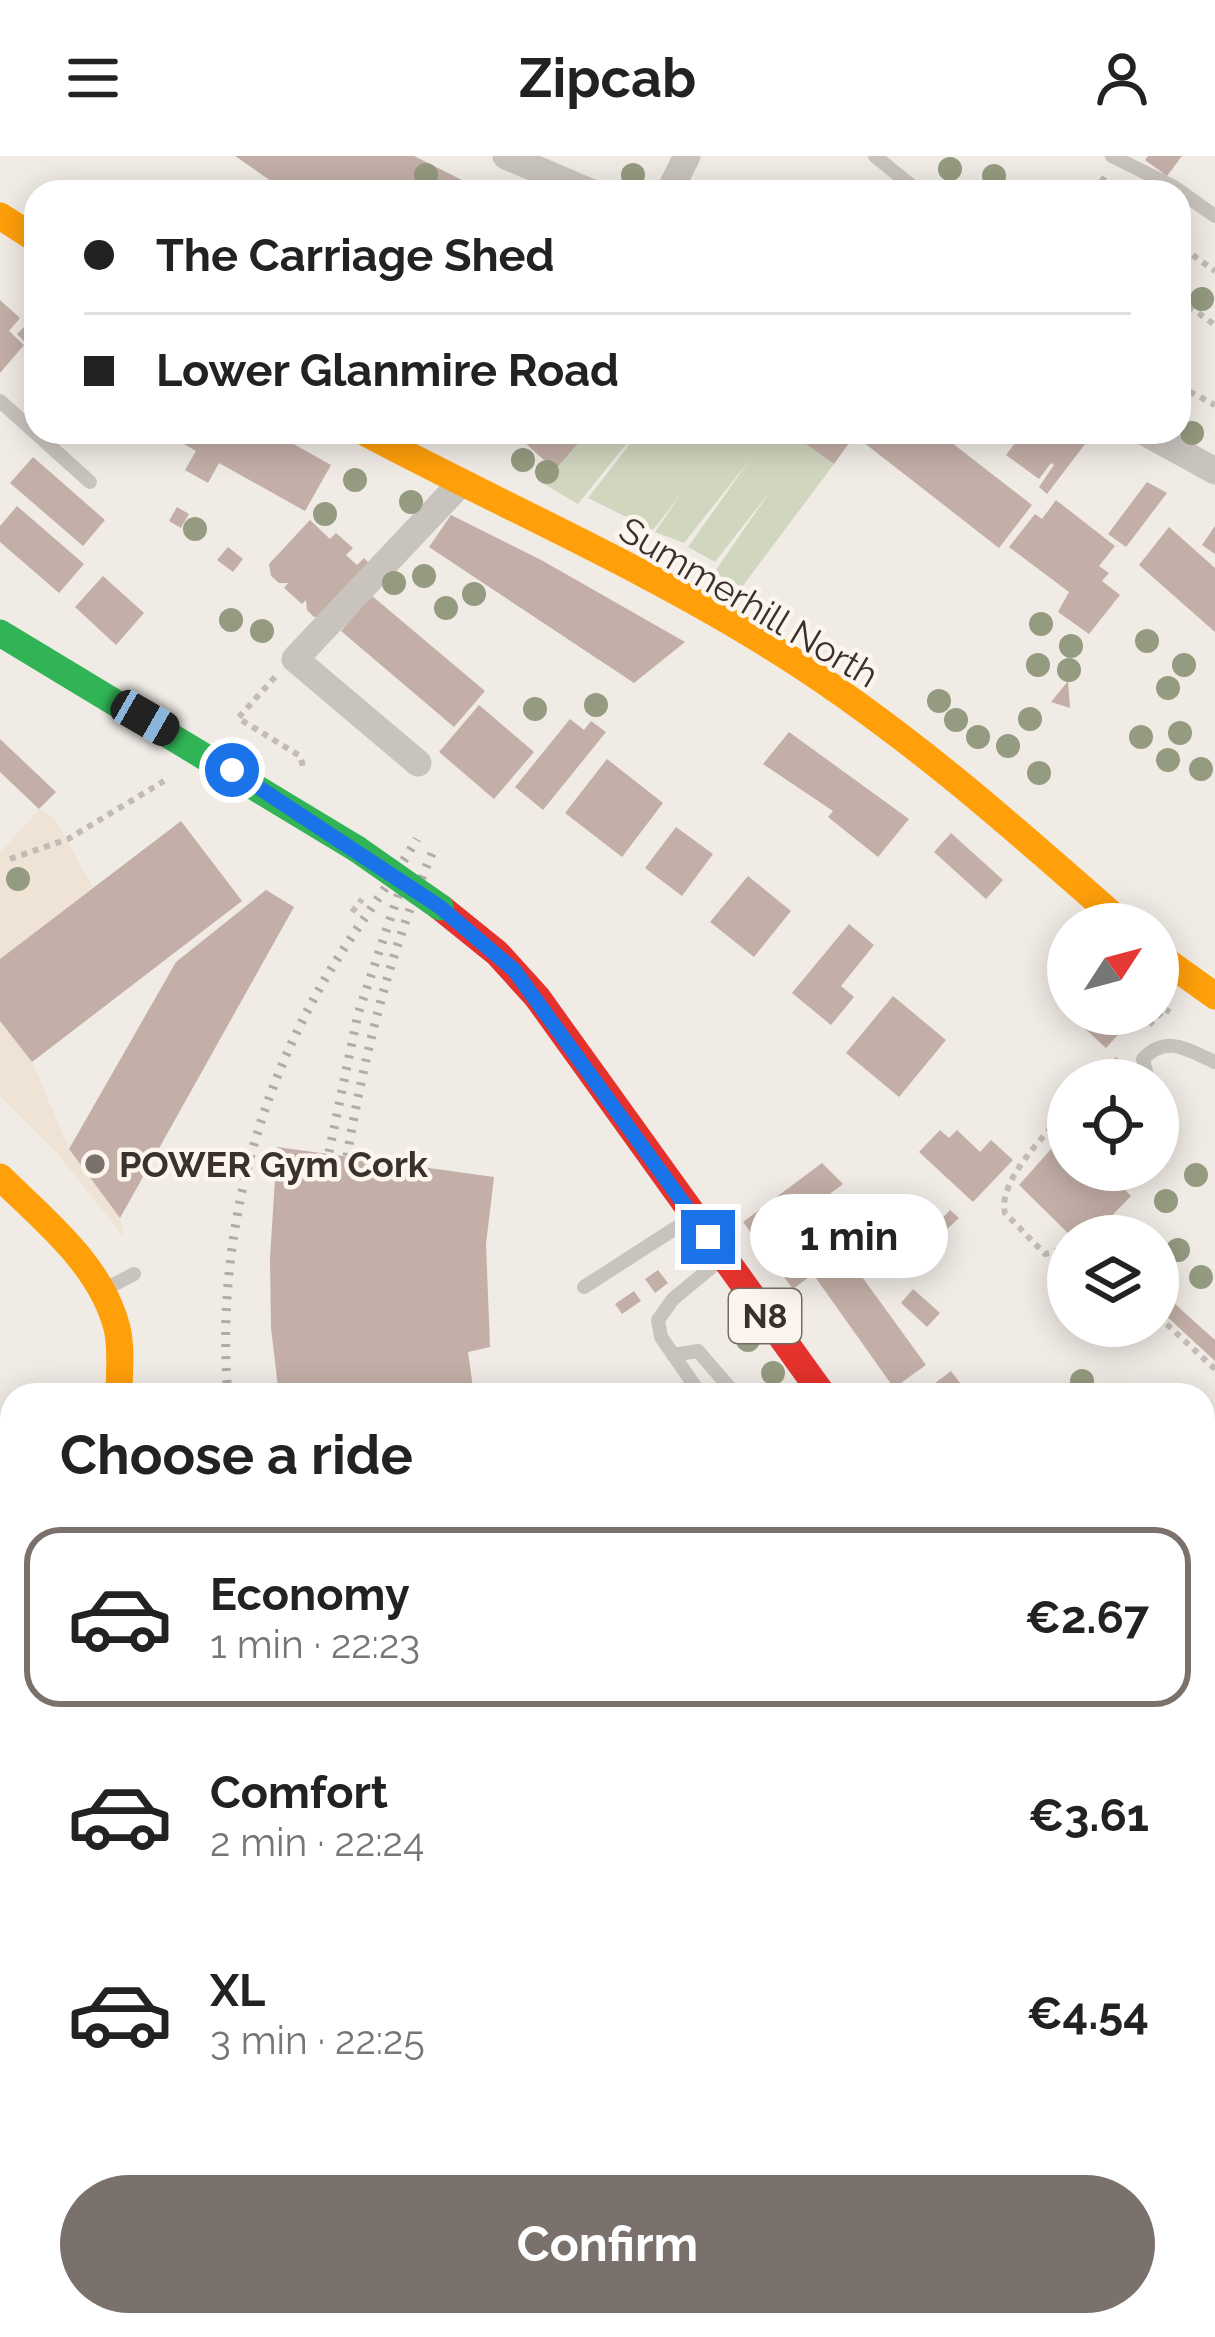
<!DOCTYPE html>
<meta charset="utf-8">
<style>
body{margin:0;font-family:Raleway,sans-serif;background:#f6f6f6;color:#222;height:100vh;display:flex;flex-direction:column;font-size:45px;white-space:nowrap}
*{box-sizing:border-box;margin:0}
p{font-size:39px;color:#767676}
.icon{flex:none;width:66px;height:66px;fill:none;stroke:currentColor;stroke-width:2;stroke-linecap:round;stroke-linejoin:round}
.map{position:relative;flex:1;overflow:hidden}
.sheet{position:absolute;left:0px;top:1227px;width:1215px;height:954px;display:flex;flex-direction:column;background:#fff;border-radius:36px 36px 0 0;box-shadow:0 6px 30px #0003}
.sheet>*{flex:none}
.guide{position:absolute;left:24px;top:24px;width:1167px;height:264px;border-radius:36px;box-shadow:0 6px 30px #0003;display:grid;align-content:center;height:264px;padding:0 60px;background:#fff}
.needle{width:78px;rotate:54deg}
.tools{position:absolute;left:1047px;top:747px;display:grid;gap:24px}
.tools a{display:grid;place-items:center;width:132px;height:132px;border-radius:50%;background:#fff;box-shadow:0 6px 30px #0003;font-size:60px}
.end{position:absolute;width:54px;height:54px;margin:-27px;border:15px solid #1a73e8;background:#fff;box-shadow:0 0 0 6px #fff}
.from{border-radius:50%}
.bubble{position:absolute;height:84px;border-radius:42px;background:#fff;box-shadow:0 6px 30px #0003;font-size:39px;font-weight:700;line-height:84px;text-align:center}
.car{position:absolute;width:36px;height:72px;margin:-36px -18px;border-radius:15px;box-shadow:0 0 9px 3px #0007;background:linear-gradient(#222 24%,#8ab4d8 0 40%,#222 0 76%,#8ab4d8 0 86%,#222 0)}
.guide b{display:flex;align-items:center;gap:42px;height:114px;font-size:45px}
.guide b+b{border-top:3px solid #e0e0e0}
.guide i{width:30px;height:30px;background:#222}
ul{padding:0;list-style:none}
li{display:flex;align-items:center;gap:36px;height:180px;margin:0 24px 18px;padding:0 36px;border:6px solid transparent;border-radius:36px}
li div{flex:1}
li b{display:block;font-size:45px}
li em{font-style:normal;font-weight:700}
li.on{border-color:#7a716c}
li>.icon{width:108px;height:108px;stroke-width:1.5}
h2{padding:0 60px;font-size:54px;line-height:144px}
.button{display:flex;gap:24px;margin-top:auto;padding:24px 60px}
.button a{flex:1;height:138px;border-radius:72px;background:#7a716c;color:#fff;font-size:48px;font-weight:700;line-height:138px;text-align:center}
header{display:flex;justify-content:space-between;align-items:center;height:156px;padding:0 60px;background:#fff;font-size:54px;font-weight:700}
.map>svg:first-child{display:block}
</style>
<header><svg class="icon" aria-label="menu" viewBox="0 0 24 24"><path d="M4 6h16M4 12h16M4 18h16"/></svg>Zipcab<svg class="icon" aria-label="person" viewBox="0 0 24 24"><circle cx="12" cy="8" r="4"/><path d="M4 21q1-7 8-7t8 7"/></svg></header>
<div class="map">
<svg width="1215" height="2181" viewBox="0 0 1215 2181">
<rect width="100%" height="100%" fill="#f0ebe5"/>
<path fill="#d1d6bf" d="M587 276H636L578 348 544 328Z
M639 276H789L834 308 742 431 714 417 771 334 715 406 688 391 749 305 684 387 655 376 681 338 653 374 588 342Z"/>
<path fill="#eee3d5" d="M39 653 56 665 93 732 0 803V697Z
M0 865 32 906 69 993 120 1062 124 1081 56 996 0 940Z"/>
<path fill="#a1c2c1" d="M0 2077 12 2086V2169H119L134 2181H0Z"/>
<path fill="#c3afa7" d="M235 0H414L486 36H287Z
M1148 0H1182L1167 20 1145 4Z
M0 144 20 162 9 175 24 189 0 217Z
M36 159V190L32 194 17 178Z
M163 276H272L331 309 305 355 219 307 208 327 185 314 196 295Z
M513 276H588L555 314Z
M789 276H857L834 308Z
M871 276H938L1032 349 999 392 863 286Z
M1023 276H1064L1085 288 1047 338 1039 331 1054 309 1051 307 1039 323 1006 299Z
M33 301 105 364 83 390 10 327Z
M1147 326 1167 337 1126 391 1108 378Z
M1056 344 1115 390 1099 410 1109 417 1102 425 1120 439 1089 478 1058 456 1069 436 1009 391 1035 358 1042 363Z
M17 350 84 408 59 437 0 386V370Z
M177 351 189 358 181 372 169 365Z
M451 359 543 405 685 486 634 527 429 391Z
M310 364 330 383 336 377 353 392 346 399 357 409 364 402 373 411 323 460 314 461 307 454 306 444 302 448 284 432 288 427H279L271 420 269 408Z
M1215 370V398L1202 389Z
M1169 371 1215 412V476L1139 409Z
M228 391 243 403 233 416 217 404Z
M103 420 144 457 116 489 75 451Z
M371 439 485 535 454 571 341 475Z
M1068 525 1070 552 1051 546Z
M479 549 534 596 494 643 439 596Z
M570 563 584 574 591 565 606 576 543 654 515 631Z
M789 576 909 663 878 701 828 661 833 655 763 608Z
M0 583 56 636 39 653 0 616Z
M607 603 663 647 622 701 565 657Z
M181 665 242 745 32 906 0 865V803Z
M676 671 713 698 682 740 645 712Z
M951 677 1003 724 986 743 934 696Z
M748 720 791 755 754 801 710 766Z
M266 734 294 751 120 1062 69 993 176 806Z
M849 768 874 789 841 830 854 841 831 869 792 837Z
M893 840 946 884 899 941 846 897Z
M1084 858H1137L1106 892 1083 871 1089 863Z
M940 974 949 982 957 974 980 996 991 984 1013 1004 973 1046 919 996Z
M1068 974V1014H1106L1131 1040 1092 1080H1071L1019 1029Z
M277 991 494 1021 486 1088 490 1191 468 1196 474 1239H279L271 1172 270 1102Z
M822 1007 843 1028 791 1067 821 1099 828 1092 838 1100 844 1096 926 1209 894 1232 813 1118 793 1133 743 1066Z
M950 1054 959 1062 943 1077 936 1069Z
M658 1114 668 1127 655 1137 645 1123Z
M1164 1114 1172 1122 1158 1136V1120Z
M913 1133 940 1157 927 1171 901 1147Z
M634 1135 641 1145 622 1158 615 1148Z
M1175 1148 1215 1184V1205L1165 1159Z
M951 1215 969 1239H909L919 1232 922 1237Z
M1213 1346 1215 1441 1205 1449 1203 1353Z
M0 1429 12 1439V1576L0 1591Z
M1203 1508 1215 1520V1547L1203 1560Z
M1215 1558V1591L1203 1580V1571Z
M12 1718V1773L0 1787V1732Z
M1203 1758 1215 1768V1821L1203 1811Z
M800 2169H909L932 2181H819Z"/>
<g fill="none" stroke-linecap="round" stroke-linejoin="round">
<path stroke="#c2bbb6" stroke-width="6" stroke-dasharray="6 6" stroke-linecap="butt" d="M1071 36 1084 33 1089 36
M1095 36 1105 20
M1183 92 1215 115
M1179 143 1215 169
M1179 230 1215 249
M275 521 238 562 300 600 303 610
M10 703 68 683 164 625
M352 756 362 743
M1149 869 1165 853 1170 856
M1097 924 1120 901
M1068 954C1046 977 997 1026 1005 1057L1045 1098 1068 1092
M1158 1160 1215 1213
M1203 2068 1215 2076"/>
<path stroke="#c9c3be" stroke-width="14" d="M875 0 919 36
M1112 0 1174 31 1215 60
M0 245 90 326
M1148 924 1143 903C1167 878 1187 894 1215 906
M584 1131 685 1066
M105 1133 134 1118
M673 1199 698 1195 736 1239
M701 1239 661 1181 658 1164 673 1143 719 1105
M0 1604 12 1617
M564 2169 573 2181"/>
<path stroke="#c9c3be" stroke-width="27" d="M506 0 590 36
M669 36 687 0
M1144 276 1215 315
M418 607 295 503 461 327"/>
<path stroke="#30b455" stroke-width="27" d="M0 477 357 693"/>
<path stroke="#ff9f0a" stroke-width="27" d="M0 60 36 83
M364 276C499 348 640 409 770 490 898 569 1011 669 1123 768
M1158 799 1215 840
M0 1021C44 1064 101 1109 117 1172 122 1193 119 1217 119 1239
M0 1947 12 1957
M280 2169 295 2181"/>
<path stroke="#e5322d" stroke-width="27" d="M440 751 497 797 537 841 823 1239
M0 1671 12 1658
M1203 1688 1215 1699"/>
<path stroke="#b1aca8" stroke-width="9" stroke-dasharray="3 9" stroke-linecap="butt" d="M329 996 358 858 403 725
M347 1000C365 895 391 792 433 695
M228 1239C216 1099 251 952 321 830 350 779 387 733 417 683
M1203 2033 1215 2041
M1203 2090 1215 2098
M1203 2115 1215 2123
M1074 2169 1095 2181
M1159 2169 1179 2181
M1201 2169 1215 2177"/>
<path stroke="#30b455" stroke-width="27" d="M357 693 440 751"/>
</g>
<g fill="#959b80">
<circle cx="950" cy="13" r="12"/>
<circle cx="426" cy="19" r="12"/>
<circle cx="633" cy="19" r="12"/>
<circle cx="994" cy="20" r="12"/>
<circle cx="1202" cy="143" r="12"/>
<circle cx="1192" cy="277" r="12"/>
<circle cx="523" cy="304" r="12"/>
<circle cx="547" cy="316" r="12"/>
<circle cx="355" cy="324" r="12"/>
<circle cx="411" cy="346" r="12"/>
<circle cx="325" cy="358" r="12"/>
<circle cx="195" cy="373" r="12"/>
<circle cx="424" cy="420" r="12"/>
<circle cx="394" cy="427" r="12"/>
<circle cx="474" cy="438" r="12"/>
<circle cx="446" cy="452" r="12"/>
<circle cx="231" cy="464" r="12"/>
<circle cx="1041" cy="468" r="12"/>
<circle cx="262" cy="475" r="12"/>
<circle cx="1147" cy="485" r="12"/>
<circle cx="1071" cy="490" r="12"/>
<circle cx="1038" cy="509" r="12"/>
<circle cx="1184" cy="509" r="12"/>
<circle cx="1069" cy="514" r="12"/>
<circle cx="1168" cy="532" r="12"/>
<circle cx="939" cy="545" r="12"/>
<circle cx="596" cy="549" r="12"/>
<circle cx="535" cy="553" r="12"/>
<circle cx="1030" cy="563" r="12"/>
<circle cx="956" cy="564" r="12"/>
<circle cx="1180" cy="577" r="12"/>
<circle cx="978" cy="581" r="12"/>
<circle cx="1141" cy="581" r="12"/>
<circle cx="1008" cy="590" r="12"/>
<circle cx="1168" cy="604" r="12"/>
<circle cx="1201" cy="613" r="12"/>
<circle cx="1039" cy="617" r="12"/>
<circle cx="18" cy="723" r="12"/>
<circle cx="1196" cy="1019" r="12"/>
<circle cx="1166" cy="1045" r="12"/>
<circle cx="1178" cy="1094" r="12"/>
<circle cx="1201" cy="1121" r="12"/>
<circle cx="748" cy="1184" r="12"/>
<circle cx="773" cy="1217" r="12"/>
<circle cx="1082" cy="1225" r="12"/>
</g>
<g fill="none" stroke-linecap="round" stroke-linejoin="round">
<path stroke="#1a73e8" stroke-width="15" d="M232 614 440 751 514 814 708 1081"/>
</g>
<circle fill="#7a716c" stroke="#fbf5ee" stroke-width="4.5" cx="95" cy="1008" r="12"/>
<g text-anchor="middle" stroke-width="9" stroke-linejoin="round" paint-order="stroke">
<rect fill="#fbf5ee" stroke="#756b66" stroke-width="3" x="729" y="1133" width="72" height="54" rx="9"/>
<g font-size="33" font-weight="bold" fill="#3b302b">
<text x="765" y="1172">N8</text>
</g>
<g font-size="36" fill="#3b302b" stroke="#fbf5ee">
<text transform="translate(749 446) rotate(31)" y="13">Summerhill North</text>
</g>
<g font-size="36" font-weight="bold" fill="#3b302b" stroke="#fbf5ee" text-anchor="start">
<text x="119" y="1021">POWER Gym Cork</text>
</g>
</g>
</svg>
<div class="tools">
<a><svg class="needle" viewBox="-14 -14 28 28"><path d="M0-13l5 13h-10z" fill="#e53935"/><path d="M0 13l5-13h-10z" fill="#767676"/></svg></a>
<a><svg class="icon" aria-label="locate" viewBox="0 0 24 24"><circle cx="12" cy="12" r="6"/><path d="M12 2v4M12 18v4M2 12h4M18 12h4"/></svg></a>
<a><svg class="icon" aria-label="layers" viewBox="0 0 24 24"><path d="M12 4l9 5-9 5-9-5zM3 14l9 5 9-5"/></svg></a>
</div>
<i class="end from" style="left:232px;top:614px"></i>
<i class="end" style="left:708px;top:1081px"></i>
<div class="bubble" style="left:750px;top:1038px;width:198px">1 min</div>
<i class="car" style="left:145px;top:562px;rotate:120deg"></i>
<div class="guide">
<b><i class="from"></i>The Carriage Shed</b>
<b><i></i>Lower Glanmire Road</b>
</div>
<section class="sheet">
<h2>Choose a ride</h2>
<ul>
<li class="on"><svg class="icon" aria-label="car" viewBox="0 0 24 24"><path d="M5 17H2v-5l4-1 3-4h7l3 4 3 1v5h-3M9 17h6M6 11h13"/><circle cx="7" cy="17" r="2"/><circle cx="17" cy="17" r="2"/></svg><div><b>Economy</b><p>1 min · 22:23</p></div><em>€2.67</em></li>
<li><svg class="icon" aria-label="car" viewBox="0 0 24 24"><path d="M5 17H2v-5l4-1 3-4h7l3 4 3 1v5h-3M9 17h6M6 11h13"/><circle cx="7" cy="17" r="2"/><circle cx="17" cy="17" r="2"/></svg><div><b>Comfort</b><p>2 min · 22:24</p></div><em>€3.61</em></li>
<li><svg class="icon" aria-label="car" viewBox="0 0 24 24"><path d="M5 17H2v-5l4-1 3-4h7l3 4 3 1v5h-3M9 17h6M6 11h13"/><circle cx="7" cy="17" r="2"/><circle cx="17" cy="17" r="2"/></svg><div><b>XL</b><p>3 min · 22:25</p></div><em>€4.54</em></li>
</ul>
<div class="button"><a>Confirm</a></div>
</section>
</div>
